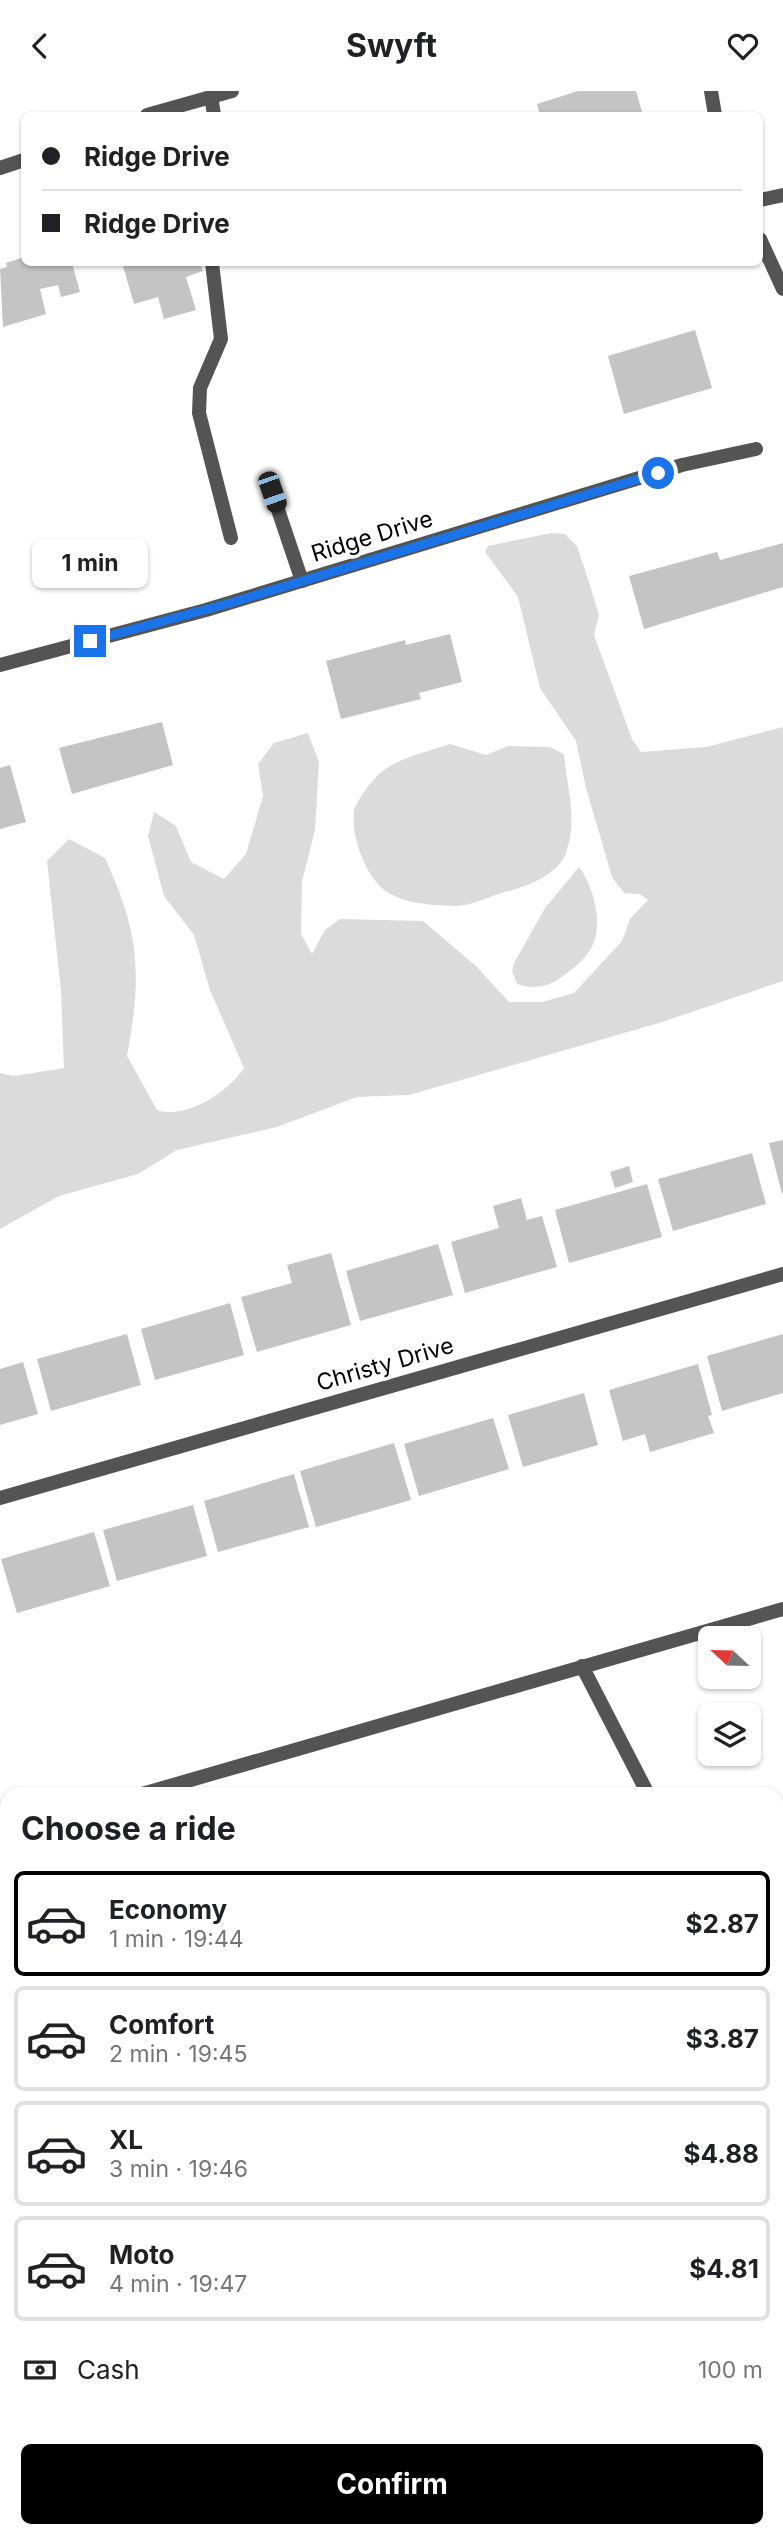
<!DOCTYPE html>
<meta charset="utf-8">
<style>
body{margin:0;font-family:Inter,sans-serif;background:#f2f2f2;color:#202124;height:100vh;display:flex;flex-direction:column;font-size:26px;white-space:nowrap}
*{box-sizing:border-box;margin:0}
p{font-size:23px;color:#757577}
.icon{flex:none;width:38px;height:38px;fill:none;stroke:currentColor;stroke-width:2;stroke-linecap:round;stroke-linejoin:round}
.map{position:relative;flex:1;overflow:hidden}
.details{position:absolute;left:0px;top:1696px;width:784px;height:751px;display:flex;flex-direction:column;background:#fff;border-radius:21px 21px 0 0;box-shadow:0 2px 5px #0004}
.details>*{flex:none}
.top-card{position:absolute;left:21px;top:21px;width:742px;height:154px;border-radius:10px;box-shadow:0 2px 5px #0004;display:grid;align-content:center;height:154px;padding:0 21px;background:#fff}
.needle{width:46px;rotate:292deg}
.controls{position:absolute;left:698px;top:1535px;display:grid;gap:14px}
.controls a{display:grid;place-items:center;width:63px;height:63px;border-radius:10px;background:#fff;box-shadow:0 2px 5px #0004;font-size:35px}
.end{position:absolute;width:32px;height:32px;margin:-16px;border:9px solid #1a73e8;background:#fff;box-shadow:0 0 0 4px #fff}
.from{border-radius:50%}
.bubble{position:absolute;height:49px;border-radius:10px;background:#fff;box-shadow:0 2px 5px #0004;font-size:23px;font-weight:700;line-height:49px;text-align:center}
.car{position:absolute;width:21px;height:42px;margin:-21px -10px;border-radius:9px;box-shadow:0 0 5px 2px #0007;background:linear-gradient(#222 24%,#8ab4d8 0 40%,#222 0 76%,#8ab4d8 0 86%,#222 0)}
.top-card b{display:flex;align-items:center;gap:24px;height:66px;font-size:26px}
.top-card b+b{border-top:2px solid #e0e0e0}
.top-card i{width:18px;height:18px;background:#202124}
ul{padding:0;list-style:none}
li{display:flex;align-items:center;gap:21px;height:105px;margin:0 14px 10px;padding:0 7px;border:4px solid #e0e0e0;border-radius:10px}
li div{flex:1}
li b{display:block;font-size:26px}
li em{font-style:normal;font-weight:700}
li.selected{border-color:#000}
li>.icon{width:63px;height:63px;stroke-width:1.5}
h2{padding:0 21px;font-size:32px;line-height:84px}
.pay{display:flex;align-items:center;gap:18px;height:77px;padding:0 21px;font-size:26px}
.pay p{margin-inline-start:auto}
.primary-button{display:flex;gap:14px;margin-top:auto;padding:14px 21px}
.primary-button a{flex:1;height:80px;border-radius:10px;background:#000;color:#fff;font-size:28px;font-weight:700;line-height:80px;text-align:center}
header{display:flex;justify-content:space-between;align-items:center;height:91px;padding:0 21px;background:#fff;font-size:32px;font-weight:700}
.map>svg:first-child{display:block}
</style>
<header><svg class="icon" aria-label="back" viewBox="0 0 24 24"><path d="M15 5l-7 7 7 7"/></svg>Swyft<svg class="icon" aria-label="heart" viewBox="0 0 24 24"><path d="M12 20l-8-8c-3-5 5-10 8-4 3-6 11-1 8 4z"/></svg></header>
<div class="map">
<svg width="783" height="2446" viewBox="0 0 783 2446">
<rect width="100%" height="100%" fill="#fff"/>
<path fill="#dbdbdb" d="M551 442 565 443 577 455 589 491 599 524 594 544 632 648 641 661 706 656 783 636V890L659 932 409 1004 357 1006 277 1036 177 1059 138 1083 59 1105 0 1138V982L14 985 64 977 61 900 47 770 69 748 105 767C140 844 142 883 127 965L157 1019C186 1029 228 1001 244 977L210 899 194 844 164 805 148 745 154 721 176 735 191 771 224 788 246 763 263 705 258 673 274 652 308 642 319 671 315 739 302 790 301 843 312 863 325 839 340 828 423 830 477 876 509 911H542L574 902 622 850 630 828 648 809 640 803 624 802 612 786 586 697 576 650 540 597 518 506 485 461 488 455Z
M450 653 486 664 508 655 550 656 564 663C567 697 578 729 566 762 558 784 526 796 505 801 490 805 469 816 454 815 431 814 402 813 383 798 364 782 351 744 354 720 356 711 370 692 377 685 395 667 427 661 450 653Z
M579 776C594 796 605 836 590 859 583 870 573 878 563 885 549 896 533 899 517 893L512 880 514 872 545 817Z
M7 2275V2440H110L112 2446H0V2277Z"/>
<path fill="#c4c4c4" d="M578 0H636L643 24H540L537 13Z
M24 166V172H72L80 201 61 206 58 194 40 198 46 223 3 236 0 178 7 176 6 172Z
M122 172H200L203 180 186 186 196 219 164 228 158 206 134 213Z
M695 239 712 297 624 323 608 265Z
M783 452V496L644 538 629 485 717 461 720 469Z
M450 543 462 591 419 602 421 608 341 628 326 570 405 549 406 554Z
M162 631 173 674 72 703 59 657Z
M10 674 26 731 0 738V677Z
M783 1049V1103H782L769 1052Z
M752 1062 766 1113 673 1140 658 1088Z
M629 1075 633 1091 615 1097 610 1081Z
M647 1093 662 1146 569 1172 555 1119Z
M521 1107 527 1129 542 1125 557 1176 465 1202 451 1151 499 1137 493 1115Z
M438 1153 453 1204 360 1230 346 1180Z
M331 1162 351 1234 257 1261 241 1206 292 1192 287 1174Z
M230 1212 244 1264 155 1289 141 1238Z
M127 1243 141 1294 51 1320 37 1268Z
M783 1243V1302L722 1320 707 1265Z
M23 1271 38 1323 0 1334V1278Z
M698 1273 712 1324 708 1325 714 1342 650 1361 645 1343 623 1350 609 1299Z
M584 1302 598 1354 523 1376 508 1324Z
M493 1327 509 1378 419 1405 404 1353Z
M394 1352 411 1409 316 1436 300 1380Z
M294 1383 309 1436 218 1461 204 1410Z
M193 1414 207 1465 117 1490 103 1439Z
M94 1441 110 1495 17 1522 1 1468Z
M7 1828V1933L0 1920V1832Z
M393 2440H491L494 2446H381Z"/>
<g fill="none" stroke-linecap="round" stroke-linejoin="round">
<path stroke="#545454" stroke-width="14" d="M711 0 715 24
M211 5 214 24
M760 109 783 104
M760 148 783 198
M212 172 221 248 200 297 199 322 231 447
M272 401 302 490
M582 1575 648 1703
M142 1703 783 1518
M0 1769 7 1766
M777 1951 783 1963
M0 2003 7 2016
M218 2440 221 2446
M308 2440 324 2446
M556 2440 560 2446
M326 2446 346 2440"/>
<path stroke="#545454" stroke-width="14" d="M147 24 232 0
M0 77 24 69
M0 574 206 519 682 374 756 358
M0 1407 783 1183"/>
</g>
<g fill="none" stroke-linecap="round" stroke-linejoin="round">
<path stroke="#1a73e8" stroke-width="9" d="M90 550 230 512 658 382"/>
</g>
<g text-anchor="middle" stroke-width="7" stroke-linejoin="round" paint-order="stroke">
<g font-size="23" fill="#000" stroke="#fff">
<text transform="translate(372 445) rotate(-17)" y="8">Ridge Drive</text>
<text transform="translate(385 1273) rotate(-16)" y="8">Christy Drive</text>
</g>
</g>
</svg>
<div class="controls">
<a><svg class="needle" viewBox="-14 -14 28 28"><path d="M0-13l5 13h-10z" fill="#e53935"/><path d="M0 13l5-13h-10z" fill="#757577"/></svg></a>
<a><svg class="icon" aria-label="layers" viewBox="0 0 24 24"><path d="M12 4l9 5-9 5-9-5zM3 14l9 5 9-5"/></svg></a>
</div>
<i class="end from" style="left:658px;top:382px"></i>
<i class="end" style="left:90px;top:550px"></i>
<div class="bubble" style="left:32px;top:448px;width:116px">1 min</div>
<i class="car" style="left:272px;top:401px;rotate:161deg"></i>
<div class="top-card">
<b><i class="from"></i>Ridge Drive</b>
<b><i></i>Ridge Drive</b>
</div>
<section class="details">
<h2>Choose a ride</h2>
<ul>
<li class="selected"><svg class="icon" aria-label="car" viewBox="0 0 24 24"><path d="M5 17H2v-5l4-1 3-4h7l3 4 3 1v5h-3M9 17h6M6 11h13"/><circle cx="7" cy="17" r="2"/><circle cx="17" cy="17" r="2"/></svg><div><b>Economy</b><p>1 min · 19:44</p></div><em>$2.87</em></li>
<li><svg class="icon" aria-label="car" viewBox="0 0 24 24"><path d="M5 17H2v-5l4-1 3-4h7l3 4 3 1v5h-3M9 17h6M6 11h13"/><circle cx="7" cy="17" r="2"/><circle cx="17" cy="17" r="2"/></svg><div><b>Comfort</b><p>2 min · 19:45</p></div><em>$3.87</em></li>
<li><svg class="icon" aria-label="car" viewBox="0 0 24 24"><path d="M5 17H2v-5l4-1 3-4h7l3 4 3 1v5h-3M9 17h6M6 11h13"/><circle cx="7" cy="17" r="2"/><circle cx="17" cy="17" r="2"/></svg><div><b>XL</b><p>3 min · 19:46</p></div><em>$4.88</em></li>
<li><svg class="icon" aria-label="car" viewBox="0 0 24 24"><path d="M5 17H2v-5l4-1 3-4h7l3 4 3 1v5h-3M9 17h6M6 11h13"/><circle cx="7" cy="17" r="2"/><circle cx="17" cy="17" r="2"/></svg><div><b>Moto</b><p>4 min · 19:47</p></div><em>$4.81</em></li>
</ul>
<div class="pay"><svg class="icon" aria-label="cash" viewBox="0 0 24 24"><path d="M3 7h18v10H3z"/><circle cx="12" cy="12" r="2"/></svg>Cash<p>100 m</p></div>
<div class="primary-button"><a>Confirm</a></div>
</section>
</div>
